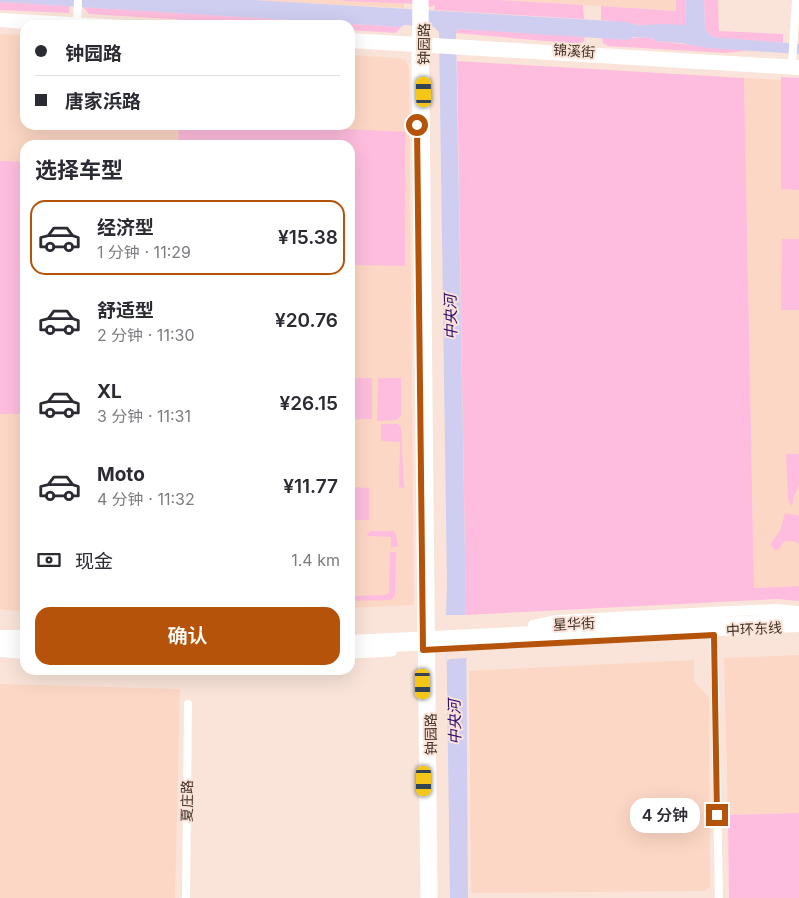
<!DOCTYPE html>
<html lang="zh">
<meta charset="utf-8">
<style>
body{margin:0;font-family:Inter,"Noto Sans SC",sans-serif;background:#f7f7f7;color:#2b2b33;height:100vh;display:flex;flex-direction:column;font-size:19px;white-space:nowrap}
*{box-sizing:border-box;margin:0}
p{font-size:16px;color:#7c7c81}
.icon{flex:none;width:28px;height:28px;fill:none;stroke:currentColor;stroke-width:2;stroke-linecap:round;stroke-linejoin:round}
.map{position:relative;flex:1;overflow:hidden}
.panel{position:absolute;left:20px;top:140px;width:335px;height:535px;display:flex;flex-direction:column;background:#fff;border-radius:15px;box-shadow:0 5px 20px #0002}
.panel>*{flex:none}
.banner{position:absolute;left:20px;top:20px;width:335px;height:110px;border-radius:15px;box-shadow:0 5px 20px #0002;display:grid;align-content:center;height:110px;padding:0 15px;background:#fff}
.end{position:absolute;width:22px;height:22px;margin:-11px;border:6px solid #b45309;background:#fff;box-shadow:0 0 0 2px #fff}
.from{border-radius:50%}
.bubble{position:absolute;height:35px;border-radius:15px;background:#fff;box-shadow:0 5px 20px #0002;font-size:16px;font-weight:600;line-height:35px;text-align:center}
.car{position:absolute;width:15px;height:30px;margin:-15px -8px;border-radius:6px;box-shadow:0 0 4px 1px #0007;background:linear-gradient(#f5c518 24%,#345 0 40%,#f5c518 0 76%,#345 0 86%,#f5c518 0)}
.banner b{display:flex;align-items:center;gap:18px;height:48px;font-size:19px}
.banner b+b{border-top:1px solid #e1e1e2}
.banner i{width:12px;height:12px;background:#2b2b33}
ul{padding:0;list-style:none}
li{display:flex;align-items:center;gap:15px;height:75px;margin:0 10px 8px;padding:0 5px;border:2px solid transparent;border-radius:15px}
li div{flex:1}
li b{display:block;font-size:19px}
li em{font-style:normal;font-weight:600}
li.on{border-color:#b45309}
li>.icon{width:45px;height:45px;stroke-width:1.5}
h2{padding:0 15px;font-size:22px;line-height:60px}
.pay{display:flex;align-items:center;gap:12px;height:55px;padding:0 15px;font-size:19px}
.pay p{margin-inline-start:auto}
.button{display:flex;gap:10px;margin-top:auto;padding:10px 15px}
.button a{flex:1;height:58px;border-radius:15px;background:#b45309;color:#fff;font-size:20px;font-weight:600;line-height:58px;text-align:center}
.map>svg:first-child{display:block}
</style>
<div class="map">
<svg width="799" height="898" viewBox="0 0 799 898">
<rect width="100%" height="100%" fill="#fae4d9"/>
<path fill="#fdd7c5" d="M252 0H404V8L343 5Z
M498 0H676V11L583 5Z
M0 34 25 35V125H350V55L399 58 406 60 409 69 414 605 350 608V145H25V612L0 609Z
M744 78 799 81V586L754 588Z
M799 655V813L728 815 724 658Z
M694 660V681L709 698 710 887 704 891 471 893 469 671Z
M0 684 180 689 175 898H0Z"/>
<path fill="#febdde" d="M343 0H417V4L343 1Z
M426 0H498L583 5 584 19 434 10 435 5 430 7 426 6Z
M676 0H686L685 25C673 25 644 27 633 24 622 22 612 21 601 20V6L676 11Z
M704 0H718L719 31 783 34V43L712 37 705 29Z
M0 2 70 6 69 13 2 10H0Z
M83 7 401 27 396 33 350 30V25H270L89 14Z
M459 29 585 36 584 41 579 44 456 33V31Z
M602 37C609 38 618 40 626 39 635 38 648 35 656 41L759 52 744 51 725 53 608 46 603 43Z
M457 61 744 78 754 588 799 586V601L777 599 466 615Z
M781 77 799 78V190L781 189Z
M179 125H269L405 132V266L353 265V284H350V145H178Z
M0 161 25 162V414H0Z
M782 239H799V310H781Z
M350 378H372V419H350Z
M378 378H401V415L397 420 377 421Z
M381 424H398L401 428 404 488 399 487 400 442 381 441Z
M786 454H799V486L794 496 792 507 788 500Z
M350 487 369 488V520H350Z
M785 513 799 516V544L794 541 783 542 780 548 775 551 770 544 780 531Z
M371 531H394L396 535 398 546 391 548V537L368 536 367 534Z
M390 552H396L395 595 391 600 350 601V596L385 595 389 593Z
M799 813V898H729L728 815Z"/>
<path fill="#cfcef1" d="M0 0H252L628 22C638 28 650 24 660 24 669 24 677 25 685 25L686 0H704L705 29 712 37 799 44V54L708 48 681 43 656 41 651 38 633 37 628 40 459 29 456 31 466 615 468 898H450L446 615 447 585 439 32 434 27 404 25 401 27 0 2Z"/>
<path fill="#fae4d9" d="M446 615H466V658L450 659 447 661Z"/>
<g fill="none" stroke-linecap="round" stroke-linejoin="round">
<path stroke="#fff" stroke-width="8" d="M0 17 141 25
M0 23 25 25
M77 25 78 0
M350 37 799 64
M350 44 799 71
M794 69 792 64 796 0
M714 635 719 898
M186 898 188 704"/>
<path stroke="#fff" stroke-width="9" d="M417 0 416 69 425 898
M424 0 433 898
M655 620 722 617
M350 654 392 652"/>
<path stroke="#fff" stroke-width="10" d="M533 625 557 620 732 611 776 609 799 611
M0 635H25
M350 640 799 618
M0 643 25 645
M350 649 799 627
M0 652 25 654"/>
</g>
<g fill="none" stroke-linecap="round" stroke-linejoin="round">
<path stroke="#b45309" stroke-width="6" d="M417 125 423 650 714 635 717 815"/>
</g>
<g text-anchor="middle" stroke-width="4" stroke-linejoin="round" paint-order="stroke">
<g font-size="14" fill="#473228" stroke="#fae4d9">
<text transform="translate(424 44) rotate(-89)" y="5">钟园路</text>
<text transform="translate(574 51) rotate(4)" y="5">锦溪街</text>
<text transform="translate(574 624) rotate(-3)" y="5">星华街</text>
<text transform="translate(754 629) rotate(-3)" y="5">中环东线</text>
<text transform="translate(431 734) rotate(-91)" y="5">钟园路</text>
<text transform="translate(187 801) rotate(-89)" y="5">夏庄路</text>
</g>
<g font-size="15" font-style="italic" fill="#2d0e71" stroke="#fae4d9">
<text transform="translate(451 317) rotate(-91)" y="5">中央河</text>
<text transform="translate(455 722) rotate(-91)" y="5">中央河</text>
</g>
</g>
</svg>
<i class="end from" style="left:417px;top:125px"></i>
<i class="end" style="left:717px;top:815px"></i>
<div class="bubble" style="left:630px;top:798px;width:70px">4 分钟</div>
<i class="car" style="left:424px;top:92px;rotate:359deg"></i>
<i class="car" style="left:423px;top:684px;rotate:179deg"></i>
<i class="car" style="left:424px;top:781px;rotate:180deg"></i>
<div class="banner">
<b><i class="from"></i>钟园路</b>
<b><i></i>唐家浜路</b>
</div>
<section class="panel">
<h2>选择车型</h2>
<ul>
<li class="on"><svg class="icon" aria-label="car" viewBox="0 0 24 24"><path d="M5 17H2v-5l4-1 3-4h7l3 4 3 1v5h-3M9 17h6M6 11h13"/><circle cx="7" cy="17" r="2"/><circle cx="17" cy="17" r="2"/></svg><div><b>经济型</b><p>1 分钟 · 11:29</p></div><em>¥15.38</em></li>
<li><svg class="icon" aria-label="car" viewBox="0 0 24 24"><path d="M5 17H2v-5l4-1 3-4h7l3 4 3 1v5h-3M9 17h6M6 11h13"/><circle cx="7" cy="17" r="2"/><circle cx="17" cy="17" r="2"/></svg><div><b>舒适型</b><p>2 分钟 · 11:30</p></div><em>¥20.76</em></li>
<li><svg class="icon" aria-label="car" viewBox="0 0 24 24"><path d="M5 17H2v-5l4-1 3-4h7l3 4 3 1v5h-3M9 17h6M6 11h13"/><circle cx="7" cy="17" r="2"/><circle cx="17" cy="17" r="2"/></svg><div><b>XL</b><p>3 分钟 · 11:31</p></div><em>¥26.15</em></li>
<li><svg class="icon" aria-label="car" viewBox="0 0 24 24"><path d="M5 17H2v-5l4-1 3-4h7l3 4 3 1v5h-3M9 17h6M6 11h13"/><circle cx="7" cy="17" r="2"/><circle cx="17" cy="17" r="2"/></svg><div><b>Moto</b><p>4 分钟 · 11:32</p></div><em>¥11.77</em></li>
</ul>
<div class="pay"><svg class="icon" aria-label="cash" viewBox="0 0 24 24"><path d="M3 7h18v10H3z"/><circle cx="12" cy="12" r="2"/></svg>现金<p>1.4 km</p></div>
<div class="button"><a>确认</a></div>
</section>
</div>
